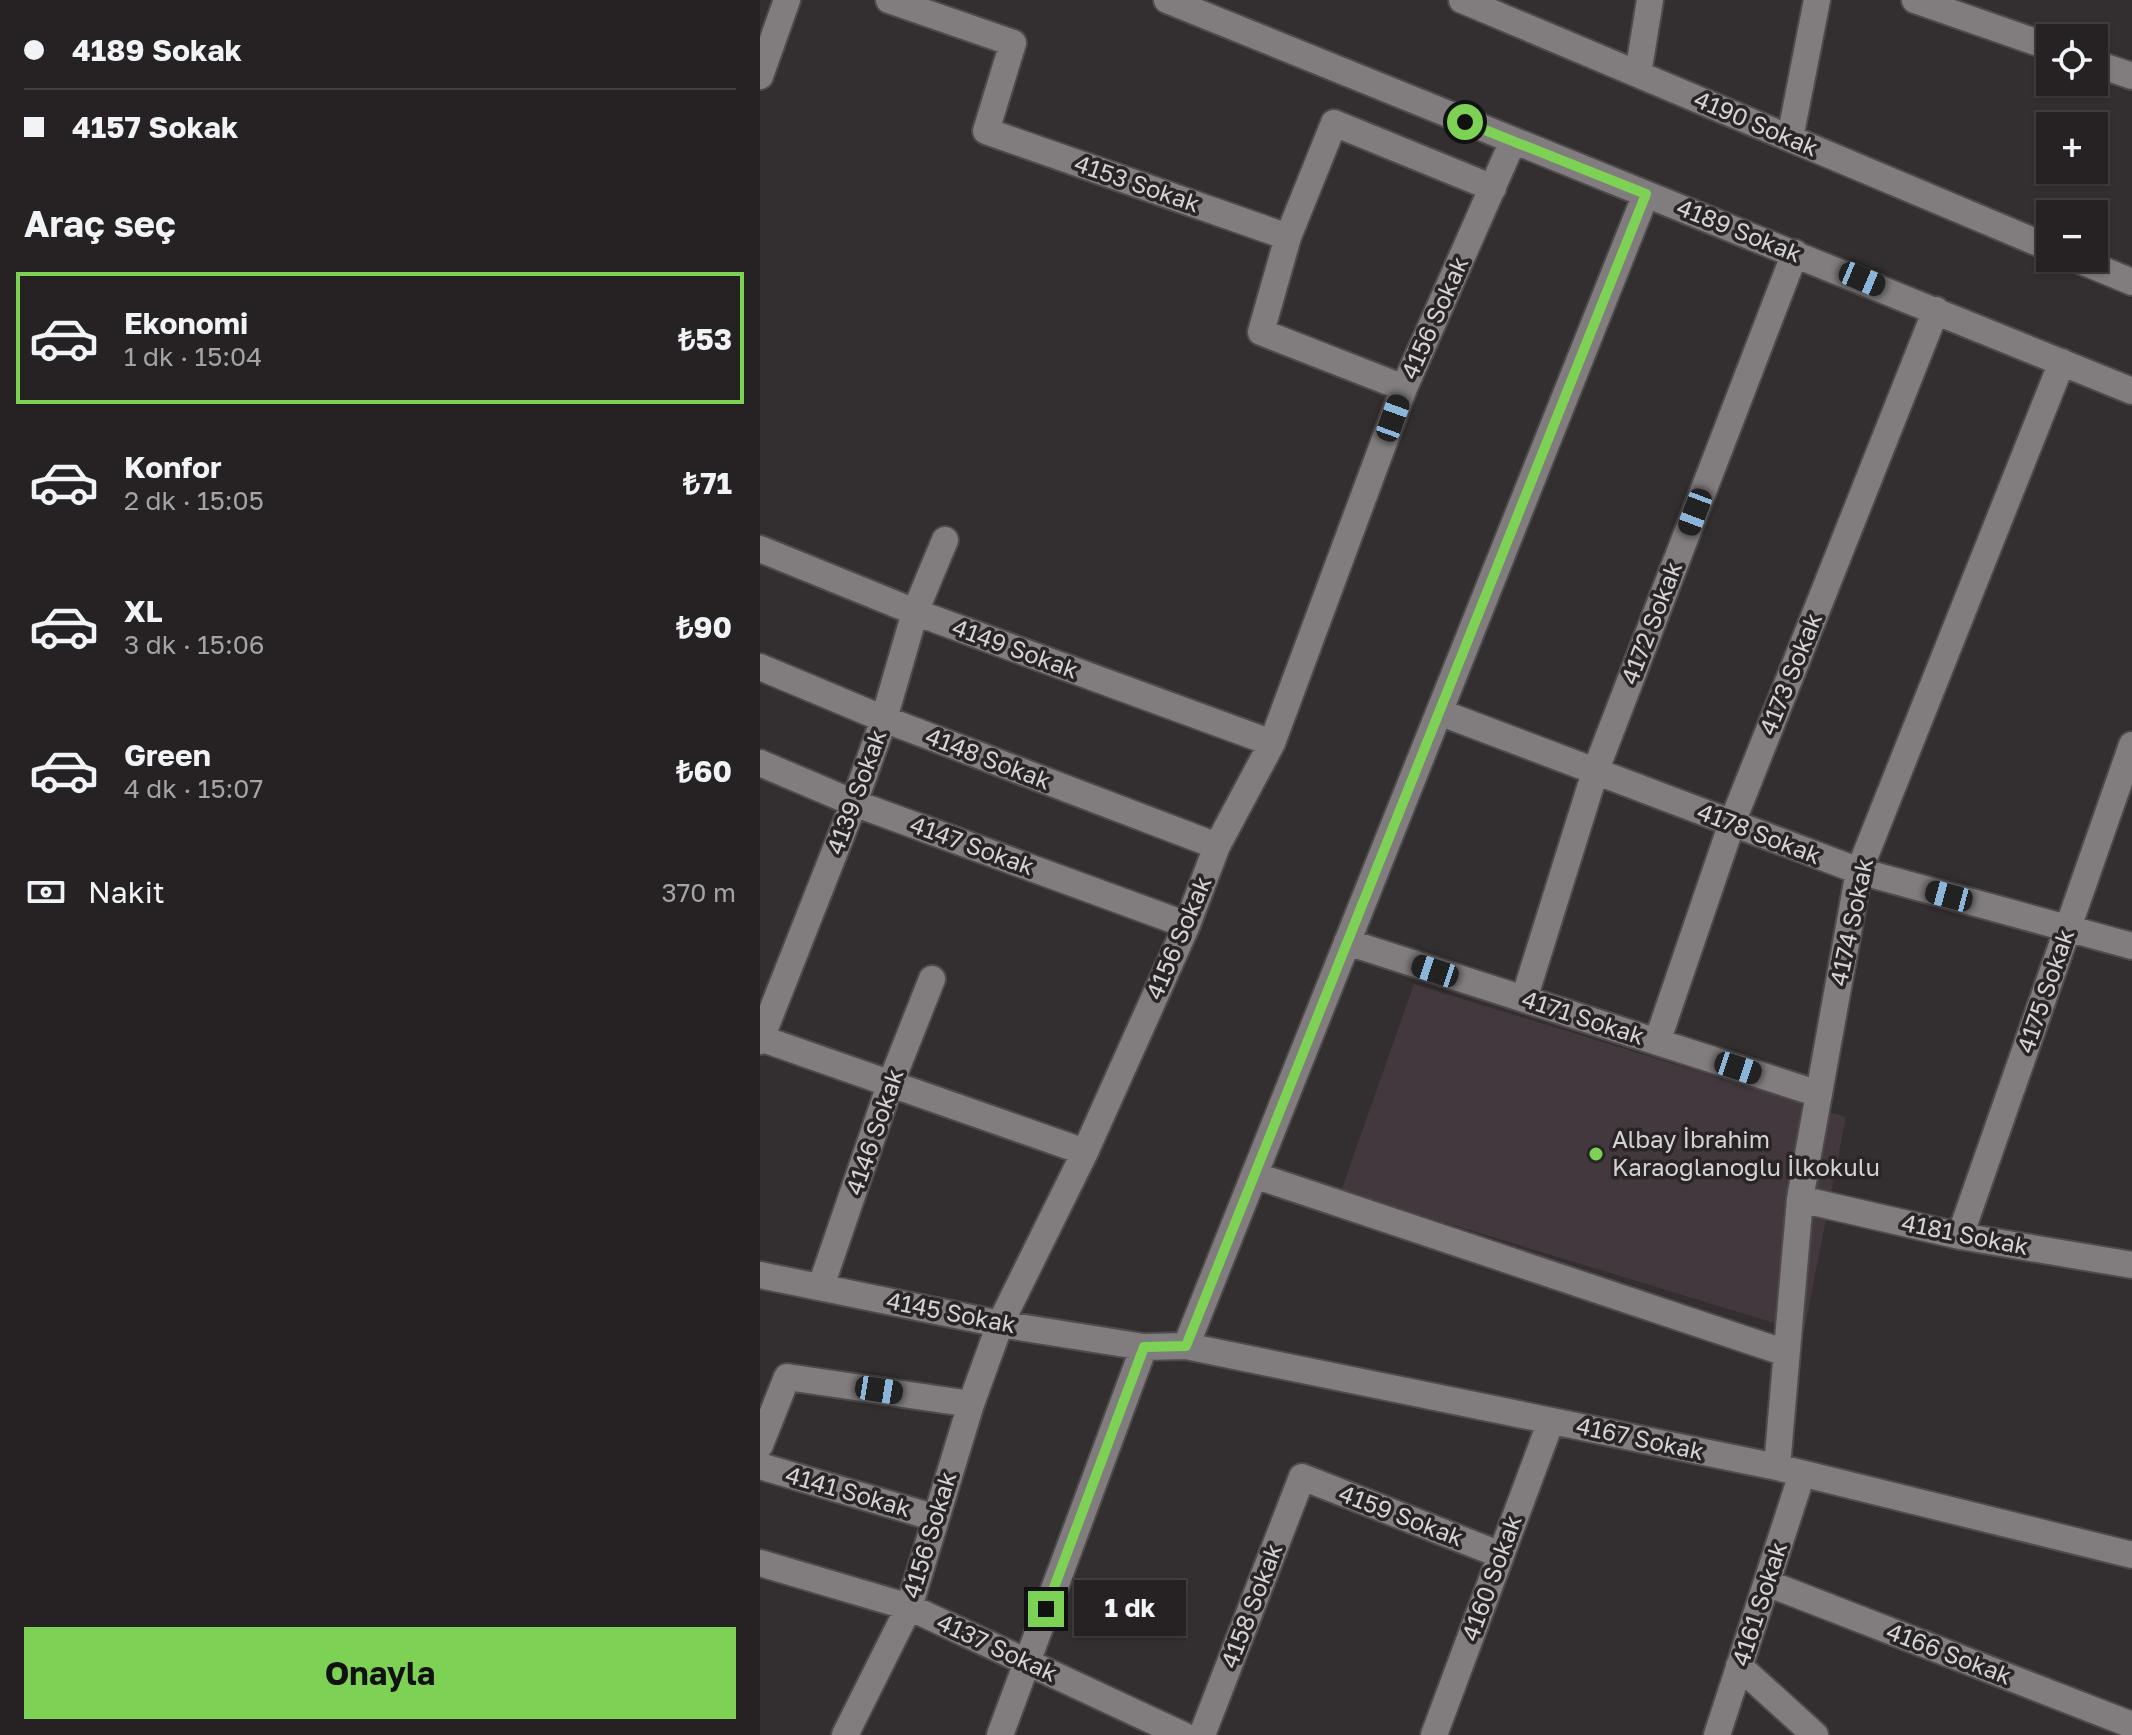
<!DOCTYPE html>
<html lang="tr">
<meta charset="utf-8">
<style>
body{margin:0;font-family:"Golos Text",sans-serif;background:#322f31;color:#f1f3f6;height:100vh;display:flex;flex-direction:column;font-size:30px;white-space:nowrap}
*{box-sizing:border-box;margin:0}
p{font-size:26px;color:#a4a4a6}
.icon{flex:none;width:44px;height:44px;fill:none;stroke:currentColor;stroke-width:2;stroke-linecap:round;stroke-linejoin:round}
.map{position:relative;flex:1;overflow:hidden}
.side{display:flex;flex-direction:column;background:#262224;width:760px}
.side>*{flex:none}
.hud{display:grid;align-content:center;height:176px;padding:0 24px;background:#262224}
.controls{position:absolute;left:1276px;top:24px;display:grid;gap:16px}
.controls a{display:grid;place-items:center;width:72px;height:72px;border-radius:0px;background:#262224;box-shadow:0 2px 6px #0004,0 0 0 2px #423f41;font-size:40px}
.end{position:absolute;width:36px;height:36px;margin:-18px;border:10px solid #7dd154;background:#111;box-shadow:0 0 0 4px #111}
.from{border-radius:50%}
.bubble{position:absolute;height:56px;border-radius:0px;background:#262224;box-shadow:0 2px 6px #0004,0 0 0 2px #423f41;font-size:26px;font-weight:700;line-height:56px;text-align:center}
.car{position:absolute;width:24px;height:48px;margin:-24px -12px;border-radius:10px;box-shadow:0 0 6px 2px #0007;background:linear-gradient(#222 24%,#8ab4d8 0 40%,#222 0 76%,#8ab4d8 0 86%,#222 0)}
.hud b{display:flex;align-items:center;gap:28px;height:76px;font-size:30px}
.hud b+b{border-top:2px solid #423f41}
.hud i{width:20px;height:20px;background:#f1f3f6}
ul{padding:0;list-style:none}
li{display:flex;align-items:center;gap:24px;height:132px;margin:0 16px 12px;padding:0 8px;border:4px solid transparent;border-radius:0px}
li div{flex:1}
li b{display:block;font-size:30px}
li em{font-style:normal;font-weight:700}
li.current{border-color:#7dd154}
li>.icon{width:72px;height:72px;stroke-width:1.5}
h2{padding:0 24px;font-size:36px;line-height:96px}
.pay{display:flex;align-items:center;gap:20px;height:88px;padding:0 24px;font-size:30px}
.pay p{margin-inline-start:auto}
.button{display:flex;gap:16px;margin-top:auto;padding:16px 24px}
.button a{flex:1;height:92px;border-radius:0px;background:#7dd154;color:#111;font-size:32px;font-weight:700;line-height:92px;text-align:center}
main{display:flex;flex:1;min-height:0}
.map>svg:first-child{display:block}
</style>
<main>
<section class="side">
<div class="hud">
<b><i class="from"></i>4189 Sokak</b>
<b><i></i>4157 Sokak</b>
</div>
<h2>Araç seç</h2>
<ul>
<li class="current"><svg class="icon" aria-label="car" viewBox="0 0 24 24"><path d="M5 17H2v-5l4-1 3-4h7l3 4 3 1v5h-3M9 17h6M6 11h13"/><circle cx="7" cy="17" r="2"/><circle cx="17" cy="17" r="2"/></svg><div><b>Ekonomi</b><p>1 dk · 15:04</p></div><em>₺53</em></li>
<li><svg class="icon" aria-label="car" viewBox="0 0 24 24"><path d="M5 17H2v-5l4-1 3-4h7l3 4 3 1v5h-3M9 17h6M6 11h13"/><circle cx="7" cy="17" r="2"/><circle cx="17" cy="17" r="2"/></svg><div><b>Konfor</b><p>2 dk · 15:05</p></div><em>₺71</em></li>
<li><svg class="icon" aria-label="car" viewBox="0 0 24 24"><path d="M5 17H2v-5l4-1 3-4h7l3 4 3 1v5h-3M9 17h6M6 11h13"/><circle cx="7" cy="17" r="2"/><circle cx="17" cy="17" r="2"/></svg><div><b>XL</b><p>3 dk · 15:06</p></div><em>₺90</em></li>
<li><svg class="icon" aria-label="car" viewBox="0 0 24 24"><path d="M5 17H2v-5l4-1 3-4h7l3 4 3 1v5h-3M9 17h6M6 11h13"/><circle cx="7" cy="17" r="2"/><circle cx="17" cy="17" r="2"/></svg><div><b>Green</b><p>4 dk · 15:07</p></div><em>₺60</em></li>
</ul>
<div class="pay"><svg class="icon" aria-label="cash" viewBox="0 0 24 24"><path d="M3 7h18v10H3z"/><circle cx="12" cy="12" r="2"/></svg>Nakit<p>370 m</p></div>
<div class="button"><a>Onayla</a></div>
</section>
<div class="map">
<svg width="1372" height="1735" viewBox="0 0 1372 1735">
<rect width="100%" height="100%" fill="#332e30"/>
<path fill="#42383d" d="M654 984 1086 1117 1044 1332 581 1191Z"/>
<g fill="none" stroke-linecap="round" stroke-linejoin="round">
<g stroke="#4e4b4c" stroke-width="30">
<path id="minor" d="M129 0 253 43 226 131 528 237
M407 0C728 132 1051 259 1372 391
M702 0 1290 248
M1155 0 1290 47
M1334 63 1372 76
M878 74 890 0
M0 76 27 0
M1030 138 1057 0
M1314 258 1372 282
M644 388 501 332 528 237 574 123 733 188
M0 549 155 612 512 743
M0 667 124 719 457 846
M679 712 1099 871 1372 946
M0 763 94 803 427 925
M587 942 1059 1094
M764 999 835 772 1035 253
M0 1038 325 1152
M0 1041 94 803 124 719 155 612 185 540
M897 1042 972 823 1176 310
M494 1175 1026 1353
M1040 1199 1200 1236 1372 1265
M1200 1236 1372 745
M0 1275 240 1324 384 1347 426 1346 1017 1467 1372 1555
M61 1286 130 1085 172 979
M426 1346 886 194
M0 1445 27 1377 211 1404
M0 1466 176 1518
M1017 1467 1040 1199 1099 871 1302 362
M0 1563 149 1607 423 1735
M1007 1583 1372 1725
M979 1666 1055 1735
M85 1735 149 1607 211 1404 240 1324 325 1152 427 925 457 846 512 743 644 388 753 141
M240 1735 384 1347
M442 1735 542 1477 741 1555
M674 1735 791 1421
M957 1735 1042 1474"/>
</g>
<use href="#minor" stroke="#817c7e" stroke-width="26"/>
</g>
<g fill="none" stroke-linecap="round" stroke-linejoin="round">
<path stroke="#7dd154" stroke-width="10" d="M286 1609 384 1347 426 1346 886 194 705 122"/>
</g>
<circle fill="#7dd154" stroke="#292527" stroke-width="3" cx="836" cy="1154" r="8"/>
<g text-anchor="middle" stroke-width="7" stroke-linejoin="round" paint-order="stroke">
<g font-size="24" fill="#d5d2d3" stroke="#292527">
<text transform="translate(996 124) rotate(23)" y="8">4190 Sokak</text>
<text transform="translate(377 184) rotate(19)" y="8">4153 Sokak</text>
<text transform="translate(979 231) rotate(22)" y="8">4189 Sokak</text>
<text transform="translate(675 318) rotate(-66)" y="8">4156 Sokak</text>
<text transform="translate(892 623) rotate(-69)" y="8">4172 Sokak</text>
<text transform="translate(255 649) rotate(20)" y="8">4149 Sokak</text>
<text transform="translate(1031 674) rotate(-68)" y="8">4173 Sokak</text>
<text transform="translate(228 759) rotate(21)" y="8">4148 Sokak</text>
<text transform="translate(97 792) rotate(-70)" y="8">4139 Sokak</text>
<text transform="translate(999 834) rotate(21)" y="8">4178 Sokak</text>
<text transform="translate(212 846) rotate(20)" y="8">4147 Sokak</text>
<text transform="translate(1092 922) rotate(-78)" y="8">4174 Sokak</text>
<text transform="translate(419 938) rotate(-67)" y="8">4156 Sokak</text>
<text transform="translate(1286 991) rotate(-71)" y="8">4175 Sokak</text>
<text transform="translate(823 1018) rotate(18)" y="8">4171 Sokak</text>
<text transform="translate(115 1132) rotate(-71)" y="8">4146 Sokak</text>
<text transform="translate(1205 1235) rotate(11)" y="8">4181 Sokak</text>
<text transform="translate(191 1313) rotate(11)" y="8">4145 Sokak</text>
<text transform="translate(880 1439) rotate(12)" y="8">4167 Sokak</text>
<text transform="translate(88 1492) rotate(16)" y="8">4141 Sokak</text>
<text transform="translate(641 1516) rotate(21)" y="8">4159 Sokak</text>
<text transform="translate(170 1535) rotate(-73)" y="8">4156 Sokak</text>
<text transform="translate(732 1578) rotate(-70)" y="8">4160 Sokak</text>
<text transform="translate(1000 1604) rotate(-72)" y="8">4161 Sokak</text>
<text transform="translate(492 1606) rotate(-69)" y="8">4158 Sokak</text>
<text transform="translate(237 1648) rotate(25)" y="8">4137 Sokak</text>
<text transform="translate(1189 1654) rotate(21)" y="8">4166 Sokak</text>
</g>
<g font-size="24" fill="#d5d2d3" stroke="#292527" text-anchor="start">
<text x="852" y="1148">Albay İbrahim<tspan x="852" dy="28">Karaoğlanoğlu İlkokulu</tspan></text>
</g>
</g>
</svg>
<div class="controls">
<a><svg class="icon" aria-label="locate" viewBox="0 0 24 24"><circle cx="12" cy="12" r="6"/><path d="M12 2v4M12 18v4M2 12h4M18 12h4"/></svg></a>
<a>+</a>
<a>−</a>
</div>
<i class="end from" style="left:705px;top:122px"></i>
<i class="end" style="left:286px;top:1609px"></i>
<div class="bubble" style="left:314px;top:1580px;width:112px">1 dk</div>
<i class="car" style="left:1102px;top:279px;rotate:113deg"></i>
<i class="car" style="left:633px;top:418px;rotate:20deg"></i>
<i class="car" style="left:935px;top:512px;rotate:201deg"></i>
<i class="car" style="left:1189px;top:896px;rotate:285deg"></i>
<i class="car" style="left:675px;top:971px;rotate:288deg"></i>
<i class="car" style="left:978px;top:1068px;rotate:108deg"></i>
<i class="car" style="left:119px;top:1390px;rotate:99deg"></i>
</div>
</main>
